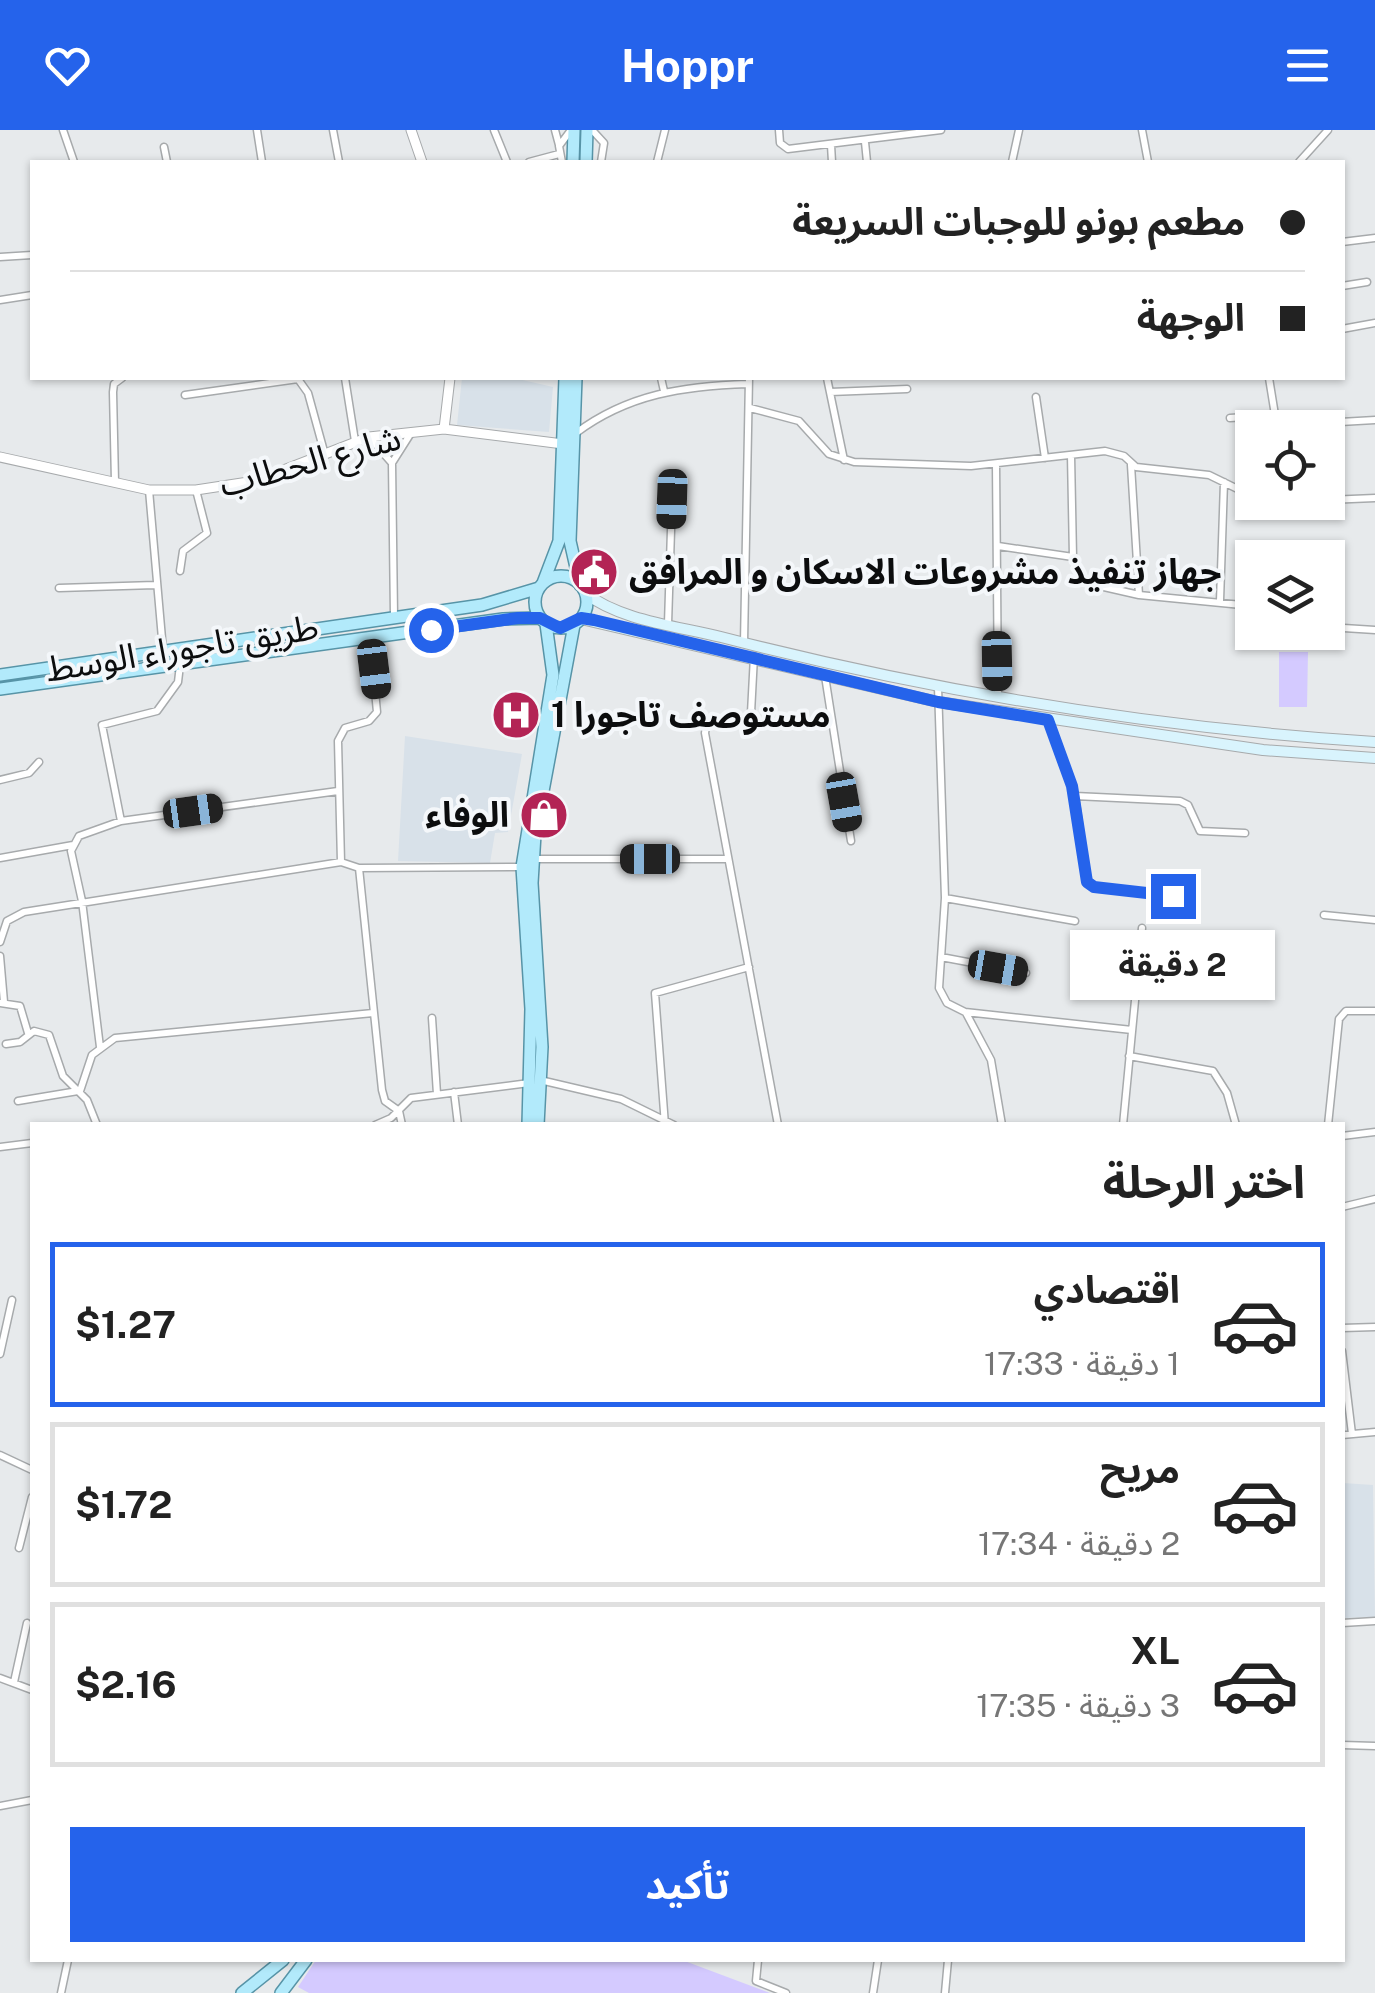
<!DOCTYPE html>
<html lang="ar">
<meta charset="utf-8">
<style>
body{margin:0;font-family:"Public Sans","Noto Sans Arabic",sans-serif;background:#f2f2f2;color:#222;direction:rtl;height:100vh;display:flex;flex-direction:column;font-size:38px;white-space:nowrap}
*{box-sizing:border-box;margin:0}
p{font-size:32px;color:#767676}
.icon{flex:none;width:55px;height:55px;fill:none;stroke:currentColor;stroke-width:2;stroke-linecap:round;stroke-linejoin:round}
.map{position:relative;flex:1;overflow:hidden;direction:ltr}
.side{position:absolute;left:30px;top:992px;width:1315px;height:840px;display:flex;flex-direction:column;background:#fff;border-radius:0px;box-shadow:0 2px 8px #0004;direction:rtl}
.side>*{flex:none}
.hud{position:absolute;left:30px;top:30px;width:1315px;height:220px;border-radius:0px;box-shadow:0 2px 8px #0004;direction:rtl;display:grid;align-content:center;height:220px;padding:0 40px;background:#fff}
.buttons{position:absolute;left:1235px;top:280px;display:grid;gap:20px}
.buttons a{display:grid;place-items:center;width:110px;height:110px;border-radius:0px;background:#fff;box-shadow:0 2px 8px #0004;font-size:50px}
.end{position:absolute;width:45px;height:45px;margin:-22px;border:12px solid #2563eb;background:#fff;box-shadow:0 0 0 5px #fff}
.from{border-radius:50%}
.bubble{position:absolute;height:70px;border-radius:0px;background:#fff;box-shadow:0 2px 8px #0004;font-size:32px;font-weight:700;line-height:70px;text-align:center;direction:rtl}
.car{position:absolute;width:30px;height:60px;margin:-30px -15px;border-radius:12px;box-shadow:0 0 8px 2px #0007;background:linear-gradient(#222 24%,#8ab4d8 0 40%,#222 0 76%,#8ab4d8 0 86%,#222 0)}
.hud b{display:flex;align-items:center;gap:35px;height:95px;font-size:38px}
.hud b+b{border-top:2px solid #e0e0e0}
.hud i{width:25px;height:25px;background:#222}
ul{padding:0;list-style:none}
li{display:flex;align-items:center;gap:30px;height:165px;margin:0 20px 15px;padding:0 20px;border:5px solid #e0e0e0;border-radius:0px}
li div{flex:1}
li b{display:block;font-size:38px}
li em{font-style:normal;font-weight:700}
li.selected{border-color:#2563eb}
li>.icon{width:90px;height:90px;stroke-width:1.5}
h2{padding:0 40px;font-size:45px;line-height:120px}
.primary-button{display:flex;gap:20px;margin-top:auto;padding:20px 40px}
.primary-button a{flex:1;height:115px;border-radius:0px;background:#2563eb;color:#fff;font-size:40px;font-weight:700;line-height:115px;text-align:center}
header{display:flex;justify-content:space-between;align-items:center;height:130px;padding:0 40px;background:#2563eb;color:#fff;font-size:45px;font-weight:700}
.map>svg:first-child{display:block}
</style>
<header><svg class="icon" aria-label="menu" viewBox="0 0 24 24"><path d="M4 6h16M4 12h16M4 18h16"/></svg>Hoppr<svg class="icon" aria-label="heart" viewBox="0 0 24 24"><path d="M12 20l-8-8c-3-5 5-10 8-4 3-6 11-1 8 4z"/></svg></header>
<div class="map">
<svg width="1375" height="1863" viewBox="0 0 1375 1863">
<rect width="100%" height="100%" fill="#e7eaec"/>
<path fill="#d8e1e9" d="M462 248H514L553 257 549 302 457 295Z
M405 606 522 624 508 702 495 703 490 733 398 731Z
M1343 1353 1373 1355 1375 1487 1343 1488Z"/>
<path fill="#d4caff" d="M1279 522H1308L1307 577H1279Z
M316 1830H682L770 1863H309L298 1857Z"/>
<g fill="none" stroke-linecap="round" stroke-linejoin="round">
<g stroke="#a7aaac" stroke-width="9">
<path id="minor" d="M63 0 74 32
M257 0 262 32
M333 0 339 32
M494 0 507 32
M555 0 559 15
M592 0 604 13 601 32
M779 0 780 13 788 19 941 0
M1142 0 1148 32
M865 12 867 32
M831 15 832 32
M164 17 167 32
M529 32 559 24
M562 32 559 16 571 0
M657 32 665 0
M1012 32 1019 0
M1299 32 1328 0
M1342 112 1375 108
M0 127 32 125
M1342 156 1367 152
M0 170 32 165
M1342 199 1375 193
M345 248 355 311
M661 248 664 261
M827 248 844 330
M1269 248 1275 285 1288 295 1375 290
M830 262 907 259
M185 265 298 249 308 263 325 325
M1036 267 1045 328
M750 278 799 291 829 324 854 332 971 336 1105 321 1124 326 1136 337 1209 345 1252 366
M1230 288 1275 285
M576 303C628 264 684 256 748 254
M370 308 391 332
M1071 325 1073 427 1082 452 1139 465 1252 476
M996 334 998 566
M1131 335 1139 465
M115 352 113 262 114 254 122 248
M149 360 163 520
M1328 370 1375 368
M998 416 1073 427
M180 441 183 421 207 403 196 360
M59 458 155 455
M1220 471 1224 352
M394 486 392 333 411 303
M668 494 672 369
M1328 497 1375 500
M744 513 749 248
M754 526 751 583 744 588 707 591 705 603 778 995
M825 546 851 711
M938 557 945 768 1075 791
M1048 590 1075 666 1087 752 1094 757 1173 766
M0 650 29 643 39 632
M1075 666 1180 671 1188 675 1200 701 1245 703
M121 691 102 595 157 581 178 552 180 535
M0 728 73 715
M533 729H727
M341 732 338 611 345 598 369 591 377 582 370 509
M359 738 382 960 385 971 399 981 402 995
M945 768 939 858 947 873 965 882 1132 900
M1324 785 1375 790
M0 812 7 791 24 782 341 732 359 738 521 737
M0 826 4 872
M941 827 1026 843
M0 873 20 876 28 903
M966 883 991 930 1002 995
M432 888 437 964
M6 914 20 912 34 901 49 905 63 946 87 970 97 995
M100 917 82 771 71 721 79 706 121 691 338 661
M1129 926 1213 941 1227 963 1236 995
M540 950 621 969 674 995
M80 961 92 925 115 908 373 883
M454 962 458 995
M18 971 78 961
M375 995 391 988 411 968 529 953
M665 995 655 863 749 837
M1123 995 1142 798
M1328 995 1339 889 1346 881H1375
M1342 1006 1375 1002
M0 1017 32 1013
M1342 1077 1375 1069
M1342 1198 1375 1197
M1342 1221 1352 1304
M0 1224 12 1170
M1342 1305 1375 1302
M0 1325 32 1340
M19 1418 32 1367
M1342 1493 1375 1491
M0 1548 32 1560
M14 1552 27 1493
M1342 1615 1375 1616
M0 1676 32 1670
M758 1830 756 1851 786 1863
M61 1863 68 1830
M873 1863 878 1830
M945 1863 948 1830"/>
</g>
<g stroke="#a7aaac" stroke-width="11">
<path id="tertiary" d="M411 0 422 32
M444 299 450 248
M0 327 149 360H196L255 351 369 307 444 299 563 314"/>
</g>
<g stroke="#a7aaac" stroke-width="12">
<path id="secondary" d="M585 463C621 491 678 496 721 507 935 562 1155 598 1375 612
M581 489 938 572 1263 620 1375 628"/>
</g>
<g stroke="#5794a7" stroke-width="14">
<path id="primary" d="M573 32 574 0
M586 32 587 0
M576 248 570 411 580 455
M535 472a26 26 0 1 1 52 0a26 26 0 1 1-52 0Z
M543 453 559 411 565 248
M0 545 482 475 539 458
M0 559 503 489 540 488
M528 995 531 879 522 737 553 545 546 494
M538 995 542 917 532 753 535 704 574 495
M242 1863 283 1830
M281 1863 306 1830"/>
</g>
<use href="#minor" stroke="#fff" stroke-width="6"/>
<use href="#tertiary" stroke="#fff" stroke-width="9"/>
<use href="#secondary" stroke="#d9f4fd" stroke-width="10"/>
<use href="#primary" stroke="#b2eafb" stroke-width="11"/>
</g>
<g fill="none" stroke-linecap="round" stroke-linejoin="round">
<path stroke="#2563eb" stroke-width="12" d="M431 500 518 488H540L560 498 581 488 594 490 938 572 1048 590 1072 656 1087 752 1094 757 1173 766"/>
</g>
<defs>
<g id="civic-disc" transform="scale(2.5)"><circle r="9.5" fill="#b32455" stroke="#f4f7fa"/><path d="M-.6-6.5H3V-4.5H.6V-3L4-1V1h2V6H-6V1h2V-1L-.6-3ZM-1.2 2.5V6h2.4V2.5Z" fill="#fff"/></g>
<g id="hospital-disc" transform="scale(2.5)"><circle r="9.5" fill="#b32455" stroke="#f4f7fa"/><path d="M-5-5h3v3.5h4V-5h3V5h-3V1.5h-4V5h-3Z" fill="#fff"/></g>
<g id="shop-disc" transform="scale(2.5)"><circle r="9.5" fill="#b32455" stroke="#f4f7fa"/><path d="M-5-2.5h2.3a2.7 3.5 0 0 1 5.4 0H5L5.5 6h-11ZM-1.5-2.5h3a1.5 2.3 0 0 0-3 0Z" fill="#fff"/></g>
</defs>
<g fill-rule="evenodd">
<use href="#civic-disc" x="594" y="442"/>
<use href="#hospital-disc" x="516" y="585"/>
<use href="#shop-disc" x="544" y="685"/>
</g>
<g text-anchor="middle" stroke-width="8" stroke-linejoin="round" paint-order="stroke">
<g font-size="35" fill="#0c0d0e" stroke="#f4f7fa">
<text transform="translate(310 331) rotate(-15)" y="12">شارع الحطاب</text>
<text transform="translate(182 518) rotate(-9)" y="12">طريق تاجوراء الوسط</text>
</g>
<g font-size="35" font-weight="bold" fill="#0c0d0e" stroke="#f4f7fa" text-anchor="start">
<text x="629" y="454">جهاز تنفيذ مشروعات الاسكان و المرافق</text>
<text x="551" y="597">مستوصف تاجورا 1</text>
<text x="509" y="697" text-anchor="end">الوفاء</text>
</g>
</g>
</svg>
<div class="buttons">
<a><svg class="icon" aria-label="locate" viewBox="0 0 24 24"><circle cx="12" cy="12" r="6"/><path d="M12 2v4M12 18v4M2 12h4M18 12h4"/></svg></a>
<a><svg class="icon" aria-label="layers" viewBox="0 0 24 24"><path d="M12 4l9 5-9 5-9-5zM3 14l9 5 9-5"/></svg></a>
</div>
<i class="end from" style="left:431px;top:500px"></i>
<i class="end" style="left:1173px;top:766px"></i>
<div class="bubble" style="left:1070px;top:800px;width:205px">2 دقيقة</div>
<i class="car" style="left:672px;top:369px;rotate:182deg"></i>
<i class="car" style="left:997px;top:531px;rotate:179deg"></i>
<i class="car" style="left:374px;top:539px;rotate:173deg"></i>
<i class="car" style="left:844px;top:672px;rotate:170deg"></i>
<i class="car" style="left:193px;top:681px;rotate:82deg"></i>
<i class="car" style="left:650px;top:729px;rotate:270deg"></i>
<i class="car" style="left:998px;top:838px;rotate:100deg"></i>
<div class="hud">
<b><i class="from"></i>مطعم بونو للوجبات السريعة</b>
<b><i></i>الوجهة</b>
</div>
<section class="side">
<h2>اختر الرحلة</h2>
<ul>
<li class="selected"><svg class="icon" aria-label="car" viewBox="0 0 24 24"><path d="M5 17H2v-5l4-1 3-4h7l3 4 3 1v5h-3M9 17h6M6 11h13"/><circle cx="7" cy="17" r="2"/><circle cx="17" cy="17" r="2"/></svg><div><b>اقتصادي</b><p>1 دقيقة · 17:33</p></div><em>$1.27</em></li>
<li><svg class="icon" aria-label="car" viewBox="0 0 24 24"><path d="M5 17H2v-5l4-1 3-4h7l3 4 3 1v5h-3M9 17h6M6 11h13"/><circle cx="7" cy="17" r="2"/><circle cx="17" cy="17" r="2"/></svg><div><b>مريح</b><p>2 دقيقة · 17:34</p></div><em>$1.72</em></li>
<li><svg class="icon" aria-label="car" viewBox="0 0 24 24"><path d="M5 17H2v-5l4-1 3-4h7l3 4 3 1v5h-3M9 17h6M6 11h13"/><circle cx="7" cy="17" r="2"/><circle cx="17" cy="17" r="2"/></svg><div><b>XL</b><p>3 دقيقة · 17:35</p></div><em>$2.16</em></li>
</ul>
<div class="primary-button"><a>تأكيد</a></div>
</section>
</div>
